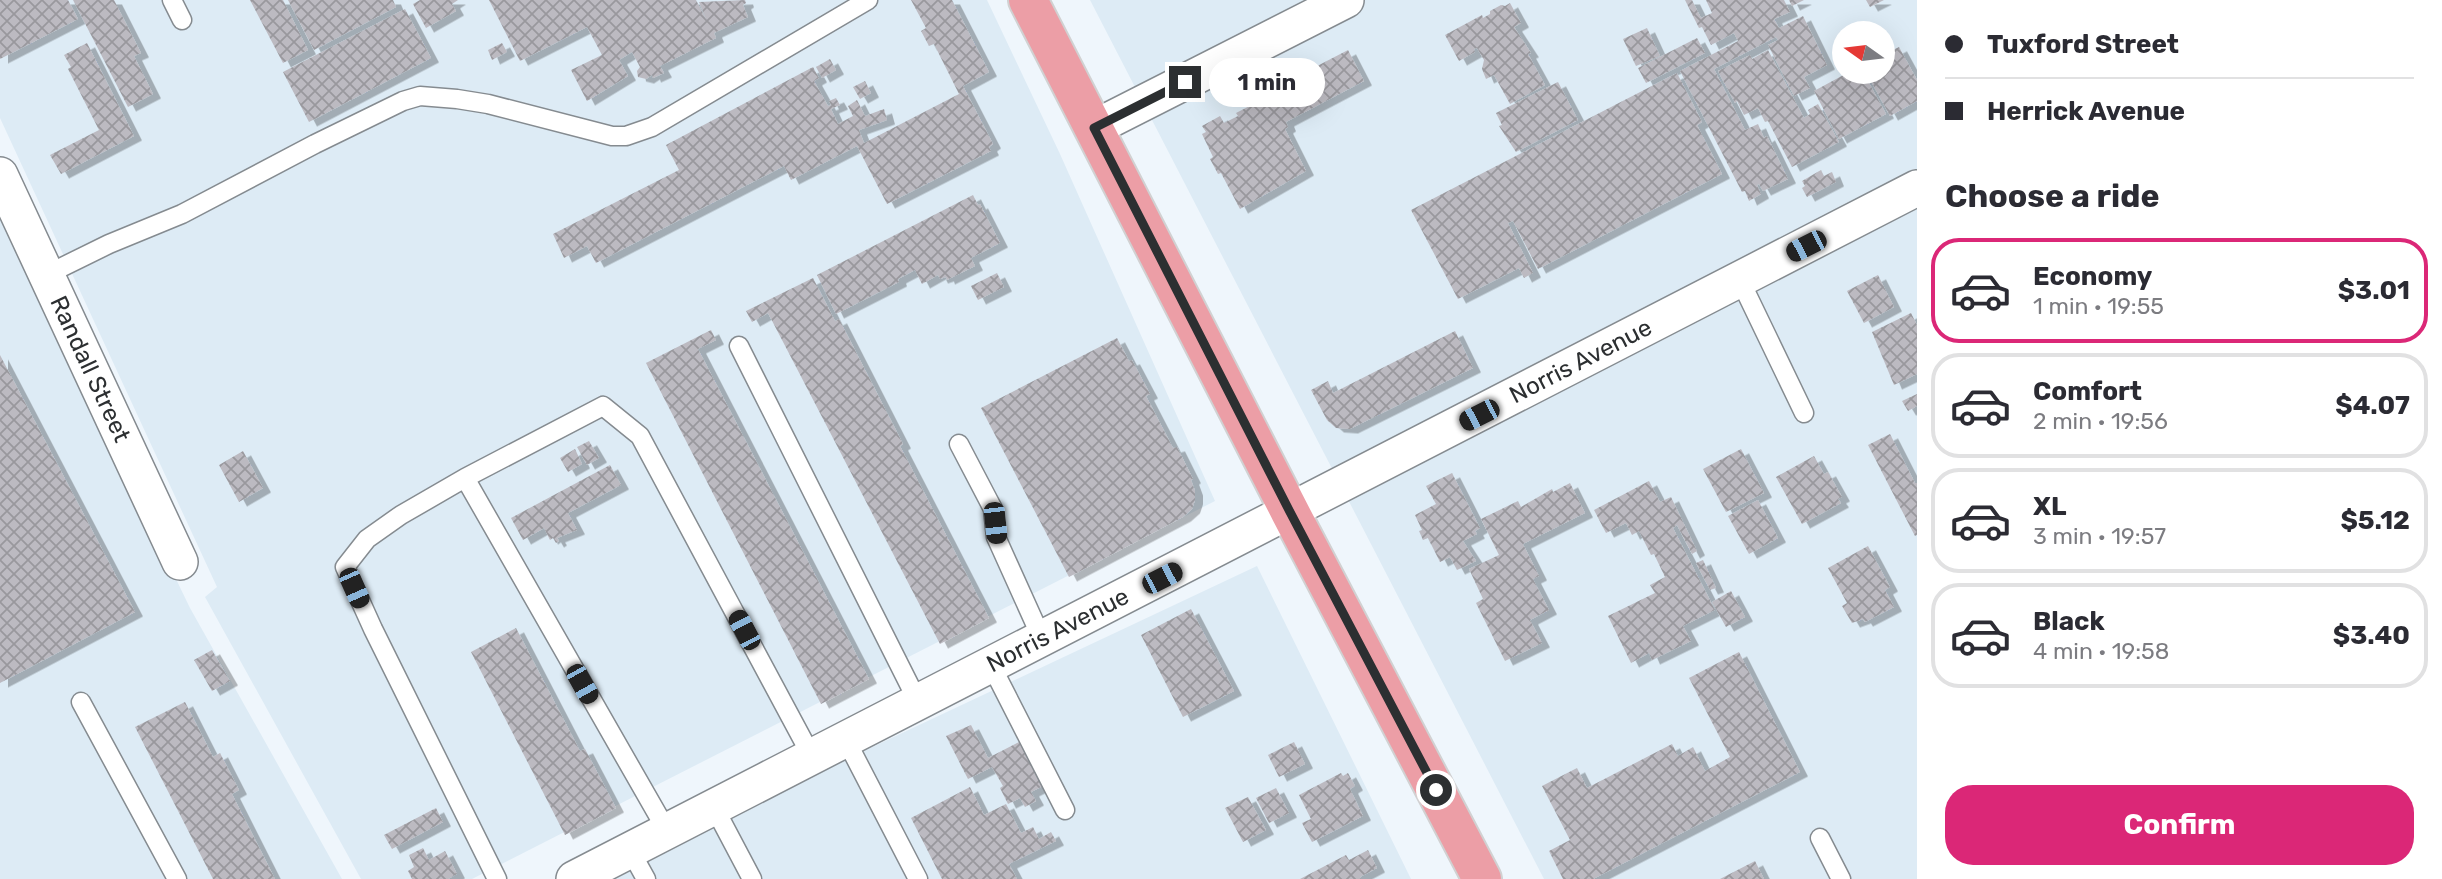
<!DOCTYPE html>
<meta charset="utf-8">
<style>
body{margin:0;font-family:Rubik,sans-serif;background:#f2f2f3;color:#2b2b33;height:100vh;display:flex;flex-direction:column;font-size:26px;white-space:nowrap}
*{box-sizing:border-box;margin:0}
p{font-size:23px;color:#7c7c81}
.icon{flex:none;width:38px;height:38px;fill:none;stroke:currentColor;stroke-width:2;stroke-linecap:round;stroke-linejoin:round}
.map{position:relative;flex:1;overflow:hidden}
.details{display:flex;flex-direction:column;background:#fff;width:525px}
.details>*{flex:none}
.banner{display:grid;align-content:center;height:154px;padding:0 28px;background:#fff}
.needle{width:46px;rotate:284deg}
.tools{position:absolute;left:1832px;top:21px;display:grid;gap:14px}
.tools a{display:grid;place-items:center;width:63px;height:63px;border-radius:50%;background:#fff;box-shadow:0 7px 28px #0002;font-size:35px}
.end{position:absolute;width:32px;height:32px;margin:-16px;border:9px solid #2c2f31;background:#fff;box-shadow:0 0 0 4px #fff}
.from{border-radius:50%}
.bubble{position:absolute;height:49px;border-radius:24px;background:#fff;box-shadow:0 7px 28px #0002;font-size:23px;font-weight:700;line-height:49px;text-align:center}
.car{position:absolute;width:21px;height:42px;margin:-21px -10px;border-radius:9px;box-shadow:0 0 5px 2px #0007;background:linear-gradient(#222 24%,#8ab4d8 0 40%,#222 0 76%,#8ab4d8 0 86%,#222 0)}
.banner b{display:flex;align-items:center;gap:24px;height:66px;font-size:26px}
.banner b+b{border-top:2px solid #e1e1e2}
.banner i{width:18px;height:18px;background:#2b2b33}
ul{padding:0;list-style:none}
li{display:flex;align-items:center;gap:21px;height:105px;margin:0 14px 10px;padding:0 14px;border:4px solid #e1e1e2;border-radius:28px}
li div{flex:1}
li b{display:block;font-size:26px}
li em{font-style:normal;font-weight:700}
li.active{border-color:#db2777}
li>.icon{width:63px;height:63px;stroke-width:1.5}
h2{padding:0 28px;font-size:32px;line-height:84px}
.cta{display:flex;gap:14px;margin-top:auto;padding:14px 28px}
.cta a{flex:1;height:80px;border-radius:28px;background:#db2777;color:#fff;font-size:28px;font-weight:700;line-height:80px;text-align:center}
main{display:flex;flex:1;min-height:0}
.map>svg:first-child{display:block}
</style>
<main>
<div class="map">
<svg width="1917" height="879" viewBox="0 0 1917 879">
<defs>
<pattern id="building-cross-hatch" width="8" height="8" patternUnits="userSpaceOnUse" patternTransform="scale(1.75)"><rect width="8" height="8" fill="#bcbac1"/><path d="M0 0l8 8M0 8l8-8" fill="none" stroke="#99989d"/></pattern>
<filter id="shadow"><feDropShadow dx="8" dy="4.5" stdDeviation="0" flood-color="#0004"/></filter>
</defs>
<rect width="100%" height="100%" fill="#eff6fc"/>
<path fill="#ddebf5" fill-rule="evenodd" d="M0 0H987L1060 154 1215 501 472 879H361L205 597 217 587 0 118Z
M1090 0H1917V879H1544ZM1844 33H1883V72H1844Z
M0 215 190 608 342 879H0Z
M1257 566 1411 879H592Z"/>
<path fill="url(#building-cross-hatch)" filter="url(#shadow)" d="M0 0H68L78 19 0 59Z
M73 0H114L141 53 134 56 153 94 128 107Z
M250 0H283L308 50 283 63Z
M288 0H393L396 7 314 50Z
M420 0H458L452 4 456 11 426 28 413 4Z
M489 0H696L707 21 699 2 745 0 746 3 743 5 748 17 714 33 716 38 660 66 664 73 653 78 652 75 646 79 638 77 637 71 640 67 632 52 619 60 628 76 587 101 571 70 602 55 587 27 520 61Z
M911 0H952L989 72 963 86 993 144 989 147 991 151 887 204 857 146 791 180 784 166 596 263 587 246 564 258 553 234 679 170 666 145 813 67 819 78 814 81 828 106 831 105 829 101 836 98 840 105 831 109 838 124 853 116 848 106 857 100 865 116 884 109 887 120 859 130 864 143 959 94 934 44 929 46 921 31 926 28Z
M1685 0H1692L1701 18 1712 13 1706 0H1784L1790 12 1774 19 1779 28 1803 16 1827 65 1804 77 1810 88 1794 96 1768 45 1778 40 1776 37 1714 69 1745 130 1758 124 1764 138 1767 136 1788 179 1763 191 1759 184 1757 185 1761 194 1749 201 1745 191 1742 192 1680 71 1738 41 1734 33 1711 45 1702 27 1699 28Z
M1789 0H1804L1792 6Z
M1866 0H1884L1870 7Z
M1510 3 1521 23 1514 27 1531 53 1528 54 1545 85 1510 104 1494 75 1486 79 1482 69 1484 60 1477 48 1474 49 1475 52 1459 61 1445 35 1482 15 1483 18 1490 14V11L1501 5 1505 6Z
M405 9 431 58 309 122 283 72Z
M1647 28 1660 56 1636 66 1623 39Z
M1697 38 1705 53 1646 83 1638 68Z
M87 43 134 136 61 174 50 155 99 130 68 69 71 67 64 55Z
M502 43 507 52 492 60 488 50Z
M1899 47 1917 80V101L1890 116 1866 72H1883V55Z
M1348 50 1364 81 1286 122 1288 127 1285 129 1306 171 1240 209 1221 173 1218 174 1210 159 1213 157 1202 134 1206 132 1202 126 1220 116 1224 123 1238 116 1236 113 1271 95 1269 91Z
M1768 50 1804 118 1810 114 1808 110 1818 104 1839 142 1792 167 1768 121 1765 122 1758 108 1744 115 1737 101 1735 103 1718 71 1750 55 1752 59Z
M830 59 836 70 822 78 816 67Z
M1849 72H1863L1886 114 1839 139 1814 91Z
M1677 73 1702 122 1697 125 1722 174 1538 269 1513 221 1508 223 1533 273 1524 278 1519 268 1458 299 1411 210Z
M865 81 871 93 860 99 853 87Z
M1558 82 1578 120 1516 152 1499 126 1502 125 1496 113Z
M1821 170 1824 176 1832 172 1836 182 1807 197 1802 188 1805 186 1802 181Z
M973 195 978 205 980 204 1000 243 971 258 975 266 947 280 946 277 940 279 938 275 922 284 915 270 898 279 899 282 836 314 817 275Z
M997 273 1004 287 978 300 971 286Z
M1878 275 1894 307 1864 323 1847 291Z
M813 278 835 321 839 319 903 444 900 446 989 618 940 644 768 313 752 322 746 311Z
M1911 313 1917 325V374L1894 385 1872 332Z
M711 330 716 340 698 349 869 679 821 704 646 363Z
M1455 331 1473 368 1350 429 1336 428 1327 420 1311 390 1328 381 1333 393Z
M1117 338 1129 361 1132 360 1150 394 1146 396 1173 448 1177 447 1193 479 1191 480 1195 491V500L1192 509 1183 517 1069 577 981 408Z
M0 355 135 612 0 683Z
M1917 394V406L1908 411 1902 401Z
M1890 434 1915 483H1917V535L1915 536 1868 445Z
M589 441 599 458 587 465 577 447Z
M575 449 582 464 568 472 560 458Z
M1741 449 1764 493 1726 512 1703 469Z
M243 451 263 488 239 502 219 465Z
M1814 456 1824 474 1828 472 1842 497 1838 499 1841 503 1802 524 1776 477Z
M610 465 621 485 568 513 577 530 557 538 559 541 556 543 553 538 550 540 544 528 523 540 511 518Z
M1452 473 1480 528 1475 531 1477 534 1463 541 1476 561 1457 570 1450 557 1440 562 1428 538 1423 540 1419 531 1422 530 1415 515 1436 504 1426 486Z
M1649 481 1660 502 1671 497 1697 551 1692 554 1677 525 1673 528 1715 610 1683 626 1691 641 1652 660 1649 653 1631 663 1608 616 1655 593 1650 585 1665 577 1654 554 1651 555 1639 531 1632 535 1626 523 1606 533 1594 510Z
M1570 483 1585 513 1523 544 1539 576 1533 579 1549 610 1530 620 1542 643 1505 661 1476 603 1483 599 1469 569 1499 555 1481 519 1518 501 1521 507 1552 489 1553 492Z
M1758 500 1778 538 1749 554 1728 516Z
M1868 546 1890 587 1885 590 1894 607 1865 622 1863 619 1852 623 1842 606 1847 603 1828 568Z
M1703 560 1716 588 1710 590 1696 563Z
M1731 591 1745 617 1726 627 1712 602Z
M1191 609 1234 691 1183 717 1141 635Z
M516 628 580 751 585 749 616 808 565 835 471 652Z
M212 650 230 681 212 691 194 660Z
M1739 652 1800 772 1593 879H1563L1549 851 1570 840 1542 786 1577 768 1587 788 1672 744 1678 756 1693 747 1705 771 1730 757 1689 678Z
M185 702 213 757 220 753 239 790 232 794 275 879H213L135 727Z
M971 725 988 758 1019 742 1043 786 1031 792 1036 801 1025 807 1020 798 1008 804 1000 788 1003 786 992 767 968 779 946 736Z
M1294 742 1305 764 1279 777 1268 755Z
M1341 773 1343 776 1348 773 1355 786 1350 789 1363 816 1312 842 1302 823 1311 819 1299 795Z
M970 787 984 815 1006 804 1021 833 1033 827 1039 839 1051 832 1056 841 1009 864 1017 879H942L911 818Z
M1276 788 1289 813 1269 823 1256 798Z
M1248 797 1266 830 1243 842 1225 808Z
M436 808 443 822 392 849 384 835Z
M423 848 429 860 445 851 457 874 448 879H412L408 871 414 867 409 855Z
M1368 850 1377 868 1360 877 1361 879H1300L1346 855 1349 860Z
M1755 861 1764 879H1720Z"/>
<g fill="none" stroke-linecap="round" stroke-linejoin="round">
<g stroke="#858b90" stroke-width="21">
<path id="lane" d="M172 0 182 20
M46 275 109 244 182 214 315 144 403 101 420 96 457 99 488 104 612 136H626L652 127 868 0
M1740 280 1804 413
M739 346 918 702
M959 444 993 509 996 537 1042 639
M465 478 667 831
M991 665 1065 810
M81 702 177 879
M846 740 918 879
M714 807 752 879
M1820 838 1841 879
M630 850 646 879
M497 879 373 629 345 567 367 539 401 515 465 478 603 406 640 436 812 757"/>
</g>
<g stroke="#858b90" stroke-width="38">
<g id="street">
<path d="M1094 128 1346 0"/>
<path id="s1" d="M0 175 180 562"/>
<path id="s2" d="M574 879 1917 188"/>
</g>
</g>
<g stroke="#d1d1d2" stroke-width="42">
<path id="primary" d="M1028 0 1290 512 1482 879"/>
</g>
<use href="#lane" stroke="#fff" stroke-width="18"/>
<use href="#street" stroke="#fff" stroke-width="35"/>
<use href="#primary" stroke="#ec9ea6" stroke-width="38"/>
</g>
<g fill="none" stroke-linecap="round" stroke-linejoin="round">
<path stroke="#2c2f31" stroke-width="9" d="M1185 82 1094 128 1290 512 1436 790"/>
</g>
<g text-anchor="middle" stroke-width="5" stroke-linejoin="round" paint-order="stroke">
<g font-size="24" fill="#2c2f31" stroke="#eff6fc">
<text dy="8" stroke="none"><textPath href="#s2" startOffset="1132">Norris Avenue</textPath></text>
<text dy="8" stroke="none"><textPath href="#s1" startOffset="214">Randall Street</textPath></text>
<text dy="8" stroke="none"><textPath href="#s2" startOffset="544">Norris Avenue</textPath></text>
</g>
</g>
</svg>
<div class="tools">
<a><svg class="needle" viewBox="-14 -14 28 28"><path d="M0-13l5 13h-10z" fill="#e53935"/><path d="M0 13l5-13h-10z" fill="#7c7c81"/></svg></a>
</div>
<i class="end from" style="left:1436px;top:790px"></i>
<i class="end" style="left:1185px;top:82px"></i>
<div class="bubble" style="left:1209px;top:58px;width:116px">1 min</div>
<i class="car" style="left:1806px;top:246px;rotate:243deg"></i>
<i class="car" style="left:1479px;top:415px;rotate:243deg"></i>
<i class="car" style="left:995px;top:523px;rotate:174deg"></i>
<i class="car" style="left:1162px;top:578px;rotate:63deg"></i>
<i class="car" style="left:354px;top:588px;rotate:156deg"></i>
<i class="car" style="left:744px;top:630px;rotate:332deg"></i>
<i class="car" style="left:582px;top:684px;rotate:151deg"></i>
</div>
<section class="details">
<div class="banner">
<b><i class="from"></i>Tuxford Street</b>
<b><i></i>Herrick Avenue</b>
</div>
<h2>Choose a ride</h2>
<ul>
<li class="active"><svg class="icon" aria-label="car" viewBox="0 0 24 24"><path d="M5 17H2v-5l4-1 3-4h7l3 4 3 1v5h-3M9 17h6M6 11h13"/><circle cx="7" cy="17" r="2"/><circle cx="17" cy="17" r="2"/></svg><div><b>Economy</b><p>1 min · 19:55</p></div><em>$3.01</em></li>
<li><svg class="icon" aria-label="car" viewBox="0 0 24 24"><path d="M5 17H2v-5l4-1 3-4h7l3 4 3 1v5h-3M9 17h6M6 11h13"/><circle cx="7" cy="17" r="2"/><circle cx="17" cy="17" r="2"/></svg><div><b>Comfort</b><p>2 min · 19:56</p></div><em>$4.07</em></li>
<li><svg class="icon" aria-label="car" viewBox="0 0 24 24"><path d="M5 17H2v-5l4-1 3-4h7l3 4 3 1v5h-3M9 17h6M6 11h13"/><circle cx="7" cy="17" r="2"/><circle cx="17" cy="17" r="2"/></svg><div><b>XL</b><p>3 min · 19:57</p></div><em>$5.12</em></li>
<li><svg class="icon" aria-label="car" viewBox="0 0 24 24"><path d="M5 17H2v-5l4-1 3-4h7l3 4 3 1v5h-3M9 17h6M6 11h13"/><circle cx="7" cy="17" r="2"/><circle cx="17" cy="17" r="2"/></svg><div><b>Black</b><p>4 min · 19:58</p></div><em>$3.40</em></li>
</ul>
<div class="cta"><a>Confirm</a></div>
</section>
</main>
